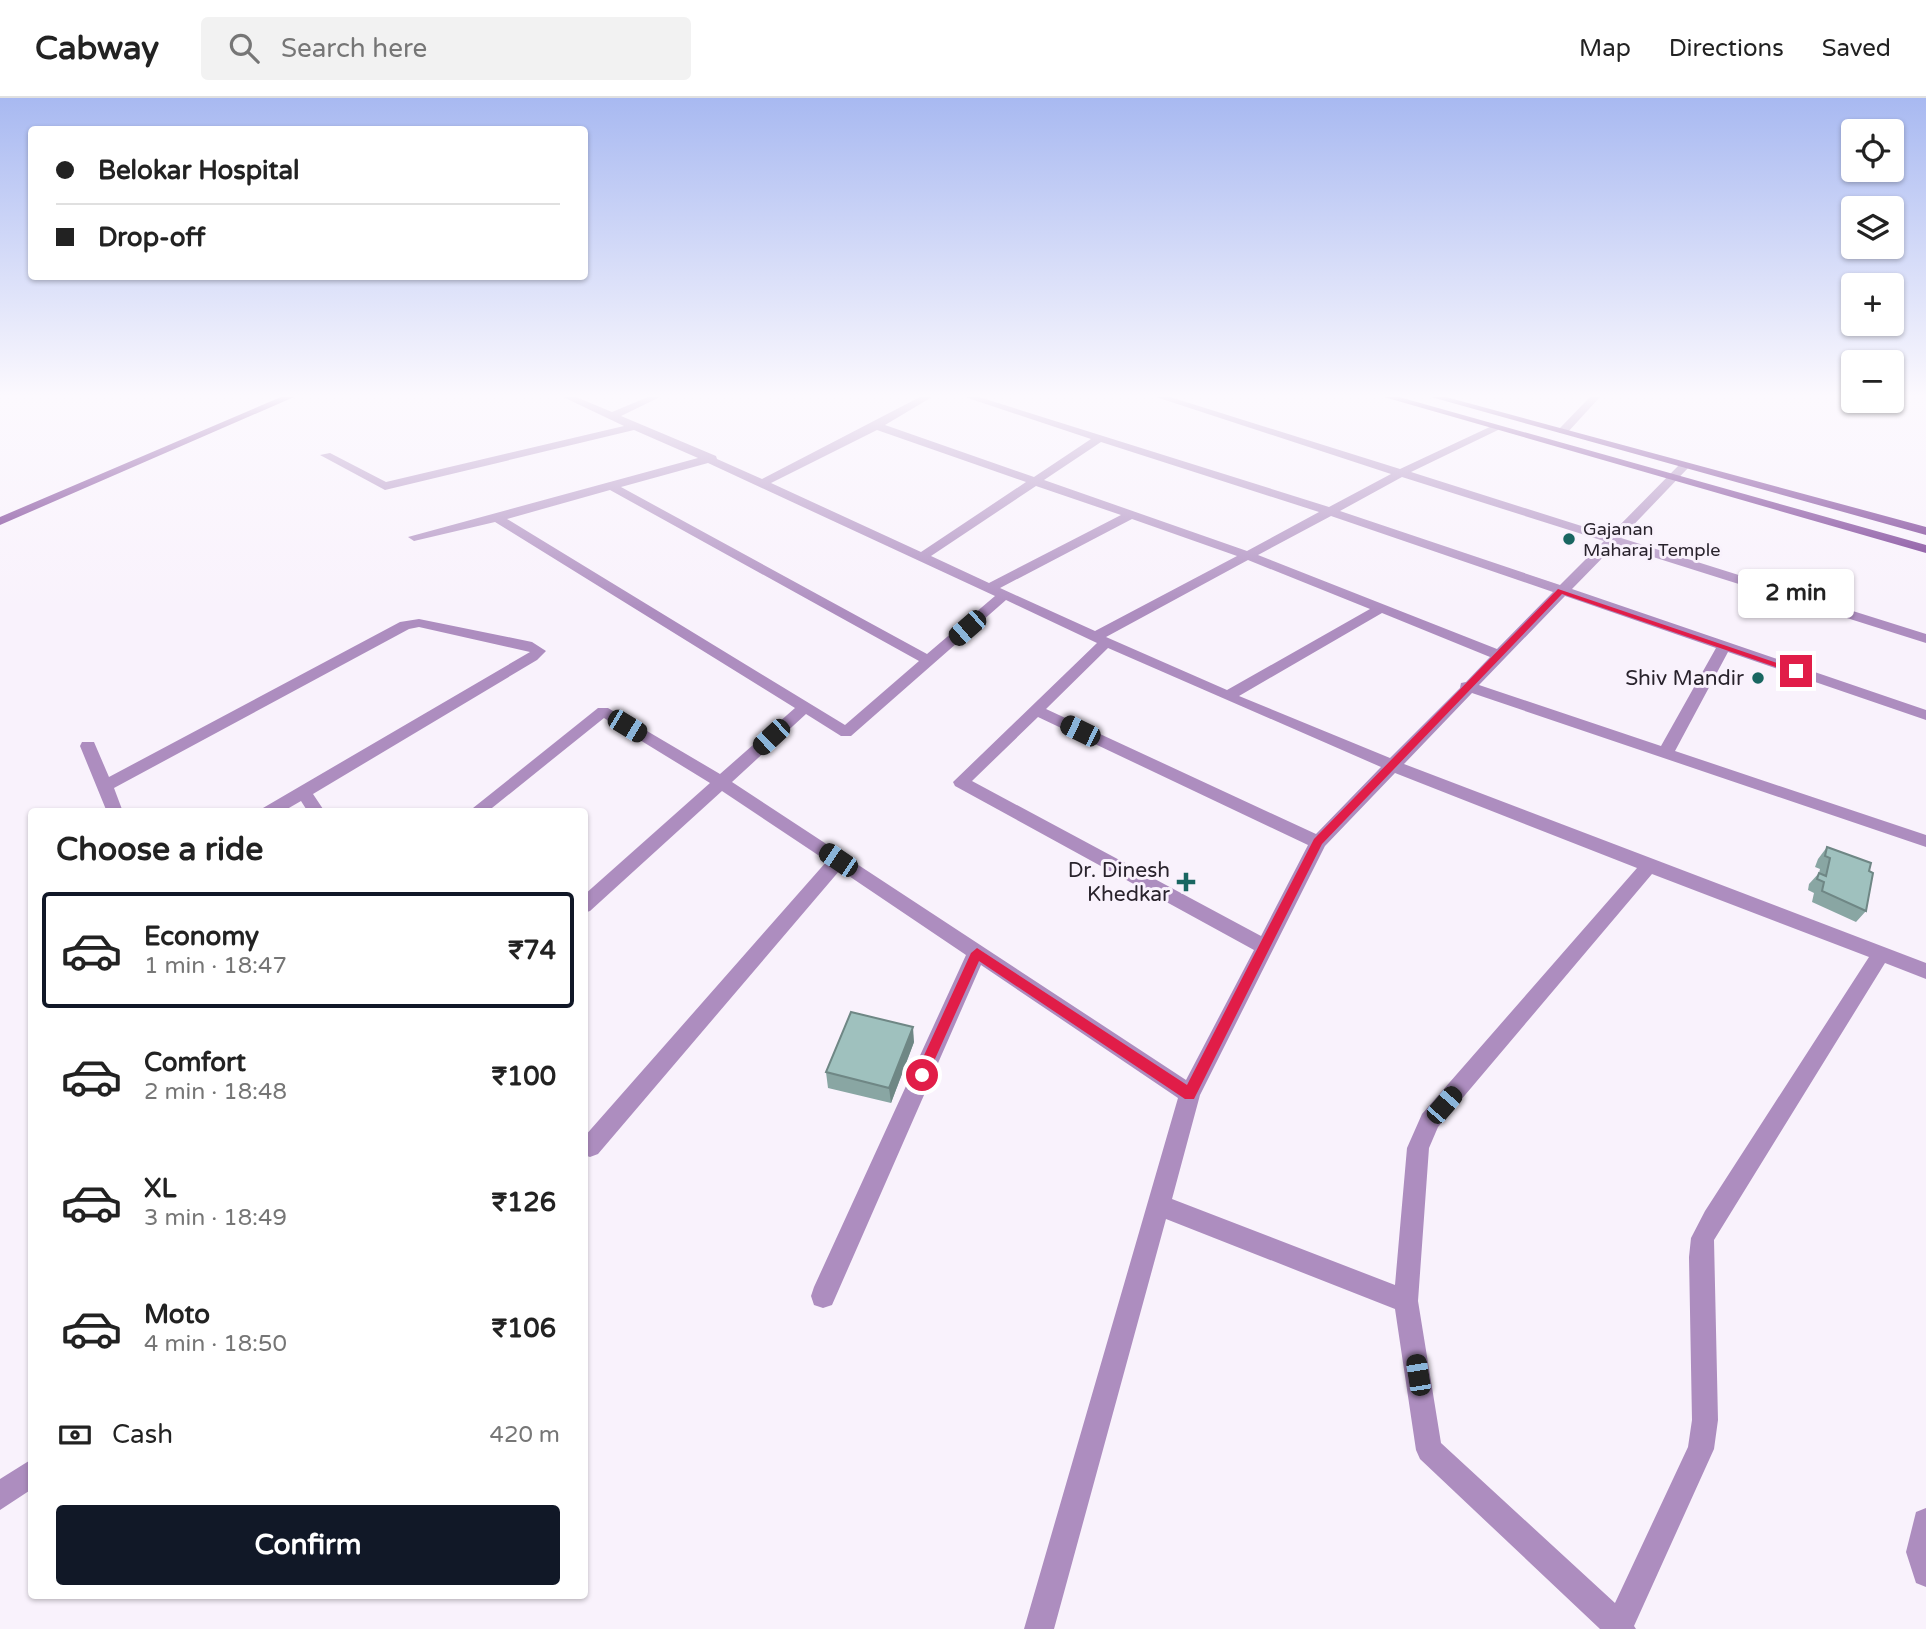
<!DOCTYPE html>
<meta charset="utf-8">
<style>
body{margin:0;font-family:"Varela Round",sans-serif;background:#f2f2f2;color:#222;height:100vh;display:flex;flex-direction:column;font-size:26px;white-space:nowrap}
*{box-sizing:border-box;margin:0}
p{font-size:23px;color:#767676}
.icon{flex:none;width:38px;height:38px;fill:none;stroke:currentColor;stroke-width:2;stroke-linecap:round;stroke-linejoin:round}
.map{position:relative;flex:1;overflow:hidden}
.details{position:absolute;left:28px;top:710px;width:560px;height:791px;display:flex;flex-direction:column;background:#fff;border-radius:7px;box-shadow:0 2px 5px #0004}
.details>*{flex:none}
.guide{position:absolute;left:28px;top:28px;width:560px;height:154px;border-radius:7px;box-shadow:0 2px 5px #0004;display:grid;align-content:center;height:154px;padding:0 28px;background:#fff}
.fabs{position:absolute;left:1841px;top:21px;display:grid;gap:14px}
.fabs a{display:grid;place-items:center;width:63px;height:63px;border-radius:7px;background:#fff;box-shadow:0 2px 5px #0004;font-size:35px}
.end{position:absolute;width:32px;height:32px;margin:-16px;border:9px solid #e11d48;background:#fff;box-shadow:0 0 0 4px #fff}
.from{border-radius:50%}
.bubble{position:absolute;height:49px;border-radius:7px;background:#fff;box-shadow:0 2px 5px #0004;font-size:23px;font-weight:700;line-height:49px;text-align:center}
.car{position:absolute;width:21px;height:42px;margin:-21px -10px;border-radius:9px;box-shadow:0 0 5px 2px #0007;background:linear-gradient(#222 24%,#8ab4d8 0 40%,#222 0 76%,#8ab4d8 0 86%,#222 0)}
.guide b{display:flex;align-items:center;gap:24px;height:66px;font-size:26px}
.guide b+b{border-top:2px solid #e0e0e0}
.guide i{width:18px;height:18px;background:#222}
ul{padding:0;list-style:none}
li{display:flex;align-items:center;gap:21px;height:116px;margin:0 14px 10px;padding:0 14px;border:4px solid transparent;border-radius:7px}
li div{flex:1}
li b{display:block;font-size:26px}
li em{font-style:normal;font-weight:700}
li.on{border-color:#111827}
li>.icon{width:63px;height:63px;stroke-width:1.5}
h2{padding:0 28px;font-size:32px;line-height:84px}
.pay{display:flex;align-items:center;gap:18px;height:77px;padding:0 28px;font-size:26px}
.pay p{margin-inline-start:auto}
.action{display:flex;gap:14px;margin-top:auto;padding:14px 28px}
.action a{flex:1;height:80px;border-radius:7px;background:#111827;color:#fff;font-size:28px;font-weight:700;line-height:80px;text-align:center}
header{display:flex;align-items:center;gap:42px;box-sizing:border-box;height:98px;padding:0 35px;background:#fff;border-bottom:2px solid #e0e0e0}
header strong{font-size:33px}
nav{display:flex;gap:38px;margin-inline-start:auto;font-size:24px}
.search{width:490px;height:63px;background:#f2f2f2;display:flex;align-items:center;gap:18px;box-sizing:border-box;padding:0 24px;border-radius:7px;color:#767676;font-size:26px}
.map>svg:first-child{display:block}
</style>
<header>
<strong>Cabway</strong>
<div class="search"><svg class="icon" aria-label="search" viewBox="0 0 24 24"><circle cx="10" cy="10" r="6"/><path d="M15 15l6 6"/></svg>Search here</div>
<nav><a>Map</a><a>Directions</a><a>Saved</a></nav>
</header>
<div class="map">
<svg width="1926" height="1531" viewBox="0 0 1926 1531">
<rect width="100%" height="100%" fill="#f9f2fc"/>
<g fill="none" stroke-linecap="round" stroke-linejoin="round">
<path fill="#ad8dbf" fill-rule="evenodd" d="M563 299H576L612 314 648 299H660L621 318 716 358 717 361 762 381 920 299H932L885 327 1034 379 1091 341 965 299H979L1329 409 1391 376 1156 299H1170L1400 371 1494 327 1498 328V332L1411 374 1610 437 1681 365H1689V369L1621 440 1926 536V545L1615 447 1572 491 1926 612V622L1728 554 1675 653 1926 737V749L1472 595 1404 666 1926 865V881L1885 865 1714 1142 1718 1322 1714 1351 1634 1528 1636 1531H1600L1420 1361 1416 1352 1395 1211 1166 1121 1054 1531H1024L1178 1000 981 867 832 1207 823 1210 814 1207 811 1198 814 1189 966 857 840 772 598 1056 590 1059 584 1057V1039L827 763 722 693 590 813 584 815V797L710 685 604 620 487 714H468L598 610H608L720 676 795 610 495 424 414 443 408 439 698 360 634 332 385 392 320 357 330 355 386 384 624 328ZM877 332 1026 384 921 454 771 385ZM1101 344 1319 414 1247 453 1044 382ZM708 365 995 498 927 556 621 389ZM1402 379 1604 443 1560 487 1340 413ZM1036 388 1121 417 989 485 931 458ZM610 392 919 563 845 627 507 421ZM1331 418 1553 494 1497 551 1258 457ZM1132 421 1237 458 1095 533 1000 490ZM1248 462 1370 511 1227 592 1106 539ZM1565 498 1716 550 1661 648 1479 587ZM1006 502 1097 545 953 684 955 688 1254 852 1186 982 732 684 806 616 841 638H851ZM1382 515 1490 559 1466 584 1461 585 1460 590 1390 660 1239 598ZM1108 550 1381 669 1316 736 1046 611ZM1038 619 1308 747 1261 838 972 683ZM1395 675 1637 770 1422 1016 1407 1050 1395 1187 1172 1101 1200 997 1325 748ZM1652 776 1869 859 1705 1113 1691 1140 1689 1159 1692 1322 1688 1349 1615 1505 1441 1345 1418 1203 1429 1050 1438 1029Z
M1590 299H1600L1567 335H1559V331Z
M419 521 532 544 546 553 537 562 313 696 325 714H308L301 703 282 714H261L263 710 530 554 419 529 409 531 114 690 123 714H107L80 648 82 644H94L109 679 400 524Z
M32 1361V1391L0 1412V1381Z
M1926 1410V1489L1916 1485 1906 1454 1916 1414Z"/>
<path fill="#70318d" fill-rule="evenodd" d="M281 299H294L0 427V419Z
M1384 299H1399L1926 447V455Z
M1431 299H1446L1926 429V437Z"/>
</g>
<path fill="#89a6a3" d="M1827 749 1869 773 1866 813 1856 824 1812 804 1814 795 1808 792 1809 786 1819 775 1820 771 1815 769 1818 761Z
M914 944 891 1005 828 990 826 974Z"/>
<path fill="#6f8785" d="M913 929 914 944 891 1005 889 990Z"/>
<path fill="#9fc1be" stroke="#6f8785" stroke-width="2" d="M1827 749 1871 765 1869 773 1873 775 1866 813 1822 793 1824 784 1817 781 1819 775 1826 778 1830 760 1825 758Z
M851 914 913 929 889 990 826 974Z"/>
<linearGradient id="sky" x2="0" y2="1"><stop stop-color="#a8b9f1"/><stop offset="0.58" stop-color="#fcf9fe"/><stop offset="1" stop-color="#fcf9fe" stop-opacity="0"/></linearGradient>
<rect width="1926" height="513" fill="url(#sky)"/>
<path fill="#e11d48" d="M1558 491 1801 573 1793 575 1562 496 1322 746 1194 1001H1185L979 863 926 981H917L915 977 971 855 977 850 1187 987 1314 741Z"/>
<g fill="#196661" stroke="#f9f2fc" stroke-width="2.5">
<circle cx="1569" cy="441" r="7"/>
<circle cx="1758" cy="580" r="7"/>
<path d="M1182.5 773.5h7v7h7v7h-7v7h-7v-7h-7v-7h7z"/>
</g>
<g text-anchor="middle" stroke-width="6" stroke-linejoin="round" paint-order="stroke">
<g font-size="18" fill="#29232c" stroke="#f9f2fc" text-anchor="start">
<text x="1583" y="437">Gajanan<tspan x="1583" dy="21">Maharaj Temple</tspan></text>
</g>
<g font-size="21" fill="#29232c" stroke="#f9f2fc" text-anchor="end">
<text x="1744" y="587">Shiv Mandir</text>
<text x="1170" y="779">Dr. Dinesh<tspan x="1170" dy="24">Khedkar</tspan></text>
</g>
</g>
</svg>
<div class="fabs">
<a><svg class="icon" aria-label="locate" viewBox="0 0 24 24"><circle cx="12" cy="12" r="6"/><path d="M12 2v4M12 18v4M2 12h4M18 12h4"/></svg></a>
<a><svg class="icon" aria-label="layers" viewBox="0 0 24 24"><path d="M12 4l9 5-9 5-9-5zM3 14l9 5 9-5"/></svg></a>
<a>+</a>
<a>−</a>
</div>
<i class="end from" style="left:922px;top:977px"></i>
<i class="end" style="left:1796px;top:573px"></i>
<div class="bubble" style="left:1738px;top:471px;width:116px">2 min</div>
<i class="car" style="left:967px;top:530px;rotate:229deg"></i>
<i class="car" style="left:627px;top:628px;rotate:121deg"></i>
<i class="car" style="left:1080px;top:633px;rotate:296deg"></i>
<i class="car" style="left:771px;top:639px;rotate:227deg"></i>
<i class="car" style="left:838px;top:762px;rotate:304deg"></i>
<i class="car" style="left:1444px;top:1007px;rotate:41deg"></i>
<i class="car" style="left:1418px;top:1277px;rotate:351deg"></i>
<div class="guide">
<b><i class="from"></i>Belokar Hospital</b>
<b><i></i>Drop-off</b>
</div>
<section class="details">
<h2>Choose a ride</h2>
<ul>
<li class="on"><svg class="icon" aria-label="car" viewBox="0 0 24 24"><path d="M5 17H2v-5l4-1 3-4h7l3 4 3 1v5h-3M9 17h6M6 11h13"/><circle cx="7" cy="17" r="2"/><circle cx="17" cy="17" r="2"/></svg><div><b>Economy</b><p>1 min · 18:47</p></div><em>₹74</em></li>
<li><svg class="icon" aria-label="car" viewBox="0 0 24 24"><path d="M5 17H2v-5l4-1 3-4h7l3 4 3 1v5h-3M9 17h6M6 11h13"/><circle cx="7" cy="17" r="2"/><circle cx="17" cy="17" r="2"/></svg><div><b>Comfort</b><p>2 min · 18:48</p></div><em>₹100</em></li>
<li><svg class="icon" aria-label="car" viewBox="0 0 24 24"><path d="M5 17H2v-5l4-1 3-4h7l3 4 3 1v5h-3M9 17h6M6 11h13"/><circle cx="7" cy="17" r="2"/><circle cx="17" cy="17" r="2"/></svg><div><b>XL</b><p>3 min · 18:49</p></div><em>₹126</em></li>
<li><svg class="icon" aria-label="car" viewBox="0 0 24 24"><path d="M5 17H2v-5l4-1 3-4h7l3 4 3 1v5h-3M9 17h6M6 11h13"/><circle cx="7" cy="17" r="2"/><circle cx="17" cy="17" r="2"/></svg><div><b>Moto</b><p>4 min · 18:50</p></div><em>₹106</em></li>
</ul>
<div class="pay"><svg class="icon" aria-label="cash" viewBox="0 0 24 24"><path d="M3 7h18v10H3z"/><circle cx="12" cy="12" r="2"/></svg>Cash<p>420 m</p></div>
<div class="action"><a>Confirm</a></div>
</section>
</div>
